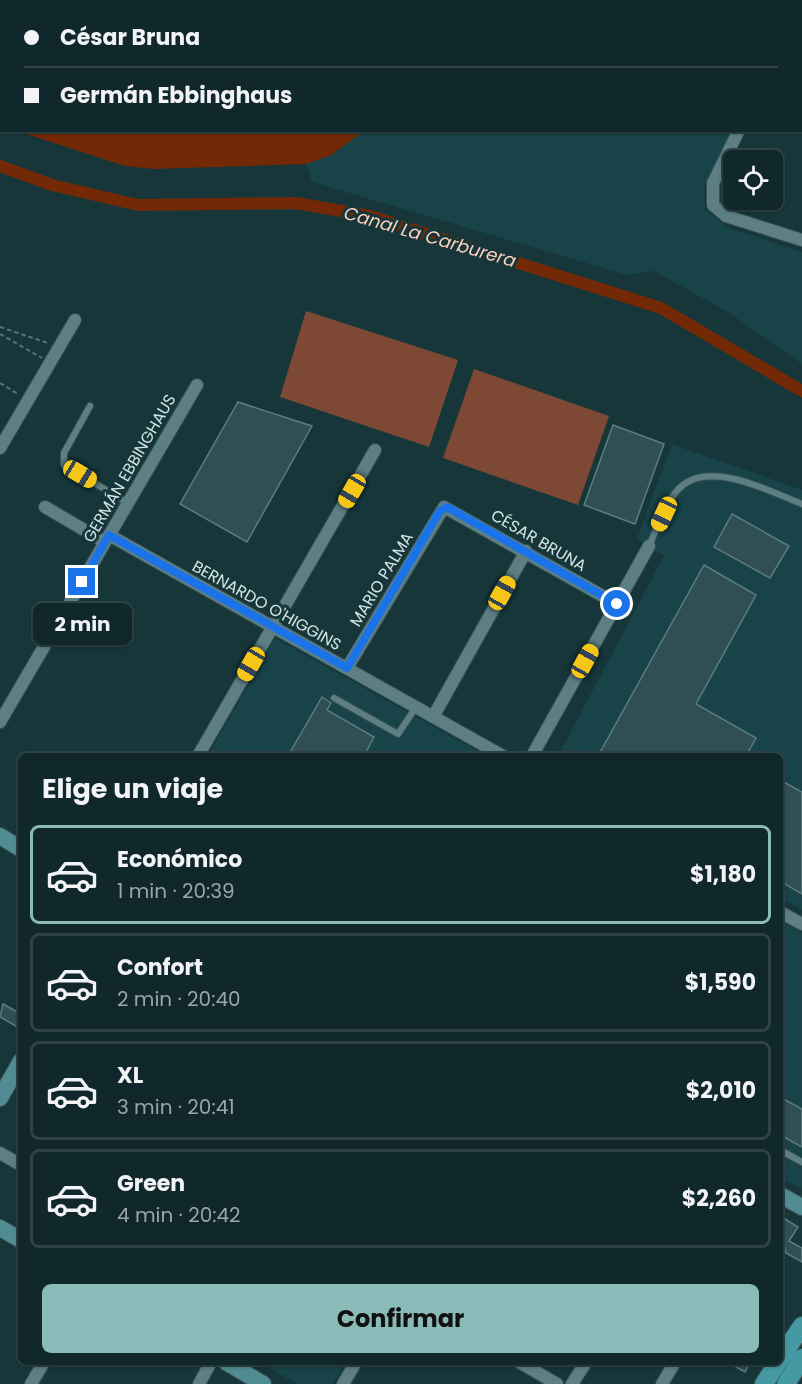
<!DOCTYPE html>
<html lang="es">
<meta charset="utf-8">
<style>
body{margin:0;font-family:Poppins,sans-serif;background:#1e3438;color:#f1f3f6;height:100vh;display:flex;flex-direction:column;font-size:22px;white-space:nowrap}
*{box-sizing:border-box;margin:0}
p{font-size:20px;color:#9ca6a9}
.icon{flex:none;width:33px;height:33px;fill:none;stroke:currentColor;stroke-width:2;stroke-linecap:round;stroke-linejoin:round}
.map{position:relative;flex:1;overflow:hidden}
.sheet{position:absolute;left:18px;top:753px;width:765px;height:612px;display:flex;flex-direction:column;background:#10282c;border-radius:9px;box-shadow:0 2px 4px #0004,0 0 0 2px #304448}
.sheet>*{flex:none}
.top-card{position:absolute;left:0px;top:0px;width:802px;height:132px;box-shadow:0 2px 4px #0004,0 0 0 2px #304448;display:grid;align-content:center;height:132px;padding:0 24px;background:#10282c}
.tools{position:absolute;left:723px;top:150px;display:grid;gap:12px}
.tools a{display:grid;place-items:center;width:60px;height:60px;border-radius:9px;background:#10282c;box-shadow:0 2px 4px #0004,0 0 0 2px #304448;font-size:30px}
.end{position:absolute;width:27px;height:27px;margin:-14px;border:8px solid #1a73e8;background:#fff;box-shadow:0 0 0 3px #fff}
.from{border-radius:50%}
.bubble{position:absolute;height:42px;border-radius:9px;background:#10282c;box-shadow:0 2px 4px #0004,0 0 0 2px #304448;font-size:20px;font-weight:700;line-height:42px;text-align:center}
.car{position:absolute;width:18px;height:36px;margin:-18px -9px;border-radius:8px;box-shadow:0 0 4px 2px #0007;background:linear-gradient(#f5c518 24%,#345 0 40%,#f5c518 0 76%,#345 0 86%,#f5c518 0)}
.top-card b{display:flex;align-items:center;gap:21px;height:57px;font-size:22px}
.top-card b+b{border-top:2px solid #304448}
.top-card i{width:15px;height:15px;background:#f1f3f6}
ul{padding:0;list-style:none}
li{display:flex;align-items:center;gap:18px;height:99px;margin:0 12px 9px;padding:0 12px;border:3px solid #304448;border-radius:9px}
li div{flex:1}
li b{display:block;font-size:22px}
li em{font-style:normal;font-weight:700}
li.selected{border-color:#8bbbb9}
li>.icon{width:54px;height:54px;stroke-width:1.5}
h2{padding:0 24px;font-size:27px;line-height:72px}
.primary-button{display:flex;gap:12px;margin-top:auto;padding:12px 24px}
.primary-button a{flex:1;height:69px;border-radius:9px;background:#8bbbb9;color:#111;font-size:24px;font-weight:700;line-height:69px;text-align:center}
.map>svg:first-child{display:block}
</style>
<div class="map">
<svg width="802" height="1384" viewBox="0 0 802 1384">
<rect width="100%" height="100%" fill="#16363a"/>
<path fill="#184348" d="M516 0H670L673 1H515Z
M364 131H731L704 188 705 210 730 228 802 252V364L728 312 653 271 627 275 312 182 306 164 331 155Z
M672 444 802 490V910L780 898V756H558L664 556 637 539Z
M275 638 486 756H208Z
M780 920 802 933V1189L780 1179Z
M259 1362H346L333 1384H297Z"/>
<path fill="#7d4834" d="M306 311 458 360 429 447 280 397Z
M474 369 609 416 578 505 443 458Z"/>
<path fill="#732906" d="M357 0H449L356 1Z
M17 131H364L331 155 306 164 153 169 125 166Z"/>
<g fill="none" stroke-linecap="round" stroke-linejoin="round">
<path stroke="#732906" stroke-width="12" d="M0 166 52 185 138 205 296 203 370 216 661 308 802 391"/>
</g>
<path fill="#2f4f53" stroke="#5b7c80" stroke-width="1.5" d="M238 402 312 426 247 542 180 504Z
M613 425 664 444 635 524 584 505Z
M732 514 789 546 770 578 714 547Z
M704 565 756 595 696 704 756 738 746 756H598Z
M322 697 331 703 327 710 374 737 364 756H288Z
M780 780 802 792V894L780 881Z
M3 1004 21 1014V1029L0 1017Z
M780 1097 802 1109V1147L780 1135Z
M780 1216 798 1227 789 1241 802 1248V1262L786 1253 785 1249 780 1257Z
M727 1362H750L745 1372Z"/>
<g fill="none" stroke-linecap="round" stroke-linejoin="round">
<g stroke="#375154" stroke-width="8">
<path id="lane" d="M90 406 64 453V465L128 503
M649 546C658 527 666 498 683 485 713 461 771 492 802 504
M334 698 398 734 416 707
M780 1150 802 1162"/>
</g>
<g stroke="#375154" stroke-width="14">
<path id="street" d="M735 0 737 2
M801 16 802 14
M739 130 713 183V205L726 216 802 240
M0 448 75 320
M45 507 105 542
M109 535 503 756
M347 668 444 507 617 604
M433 717 526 551
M0 722 197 385
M198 756 375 450
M532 756 649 546
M780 912 802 924
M0 1153 21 1165
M519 1362 557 1384
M31 1384 44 1362
M199 1384 211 1362
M343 1384 356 1362
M572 1384 586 1362
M662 1384 675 1362"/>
</g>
<g stroke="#375154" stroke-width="18">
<path id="secondary" d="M0 836 21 849
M0 1098 21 1061
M780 1195 802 1207
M0 1228 21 1240
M226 1362 263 1384"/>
</g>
<g stroke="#375154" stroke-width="20">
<path id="primary" d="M780 1359 802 1326
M764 1384 778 1362
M786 1384 802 1358"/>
</g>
<path stroke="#597477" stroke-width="2" stroke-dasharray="4.5 3" stroke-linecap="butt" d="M0 327 48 343
M0 334 42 358
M0 383 18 394"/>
<use href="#lane" stroke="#5d7f83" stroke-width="6"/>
<use href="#street" stroke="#5d7f83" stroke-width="12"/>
<use href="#secondary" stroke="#518c93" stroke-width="16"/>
<use href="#primary" stroke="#4499a3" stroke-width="18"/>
</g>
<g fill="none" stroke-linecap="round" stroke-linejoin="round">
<path stroke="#1a73e8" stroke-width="8" d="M82 582 109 535 347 668 440 511 447 507 617 604"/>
</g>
<g text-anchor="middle" stroke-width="6" stroke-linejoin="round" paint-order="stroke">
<g font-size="16" fill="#d2e4e6" stroke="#16363a">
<text transform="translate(129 468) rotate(-60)" y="6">GERMÁN EBBINGHAUS</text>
<text transform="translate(539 540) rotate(30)" y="6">CÉSAR BRUNA</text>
<text transform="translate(381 579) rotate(-59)" y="6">MARIO PALMA</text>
<text transform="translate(267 605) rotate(29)" y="6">BERNARDO O'HIGGINS</text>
</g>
<g font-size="18" font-style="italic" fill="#fed0bf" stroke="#16363a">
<text transform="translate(430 237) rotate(16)" y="6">Canal La Carburera</text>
</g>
</g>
</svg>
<div class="tools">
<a><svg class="icon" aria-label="locate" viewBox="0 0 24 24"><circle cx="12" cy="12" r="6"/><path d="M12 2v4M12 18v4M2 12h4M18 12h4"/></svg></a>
</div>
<i class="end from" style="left:617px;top:604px"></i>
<i class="end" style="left:82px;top:582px"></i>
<div class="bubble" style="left:33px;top:603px;width:99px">2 min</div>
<i class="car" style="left:80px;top:474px;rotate:121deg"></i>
<i class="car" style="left:352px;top:491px;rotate:210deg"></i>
<i class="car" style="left:664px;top:514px;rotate:205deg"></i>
<i class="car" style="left:502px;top:593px;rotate:29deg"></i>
<i class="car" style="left:585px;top:661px;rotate:29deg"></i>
<i class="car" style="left:251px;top:664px;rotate:210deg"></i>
<div class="top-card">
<b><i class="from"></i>César Bruna</b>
<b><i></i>Germán Ebbinghaus</b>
</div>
<section class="sheet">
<h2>Elige un viaje</h2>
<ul>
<li class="selected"><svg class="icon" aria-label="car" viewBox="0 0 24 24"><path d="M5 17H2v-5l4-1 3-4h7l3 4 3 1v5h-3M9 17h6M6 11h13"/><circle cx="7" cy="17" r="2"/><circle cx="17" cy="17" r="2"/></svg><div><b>Económico</b><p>1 min · 20:39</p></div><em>$1,180</em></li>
<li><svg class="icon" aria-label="car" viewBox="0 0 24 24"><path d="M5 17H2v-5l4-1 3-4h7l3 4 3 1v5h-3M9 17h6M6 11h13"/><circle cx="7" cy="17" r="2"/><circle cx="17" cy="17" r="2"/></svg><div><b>Confort</b><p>2 min · 20:40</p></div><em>$1,590</em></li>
<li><svg class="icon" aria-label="car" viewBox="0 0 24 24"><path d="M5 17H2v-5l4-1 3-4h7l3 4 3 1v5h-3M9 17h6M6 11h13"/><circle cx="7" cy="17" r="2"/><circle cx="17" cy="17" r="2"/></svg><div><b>XL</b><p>3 min · 20:41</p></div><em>$2,010</em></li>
<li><svg class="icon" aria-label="car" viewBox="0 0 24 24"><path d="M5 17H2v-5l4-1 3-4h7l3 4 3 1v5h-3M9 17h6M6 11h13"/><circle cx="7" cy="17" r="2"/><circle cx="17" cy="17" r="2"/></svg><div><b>Green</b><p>4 min · 20:42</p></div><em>$2,260</em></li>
</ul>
<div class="primary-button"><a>Confirmar</a></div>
</section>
</div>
